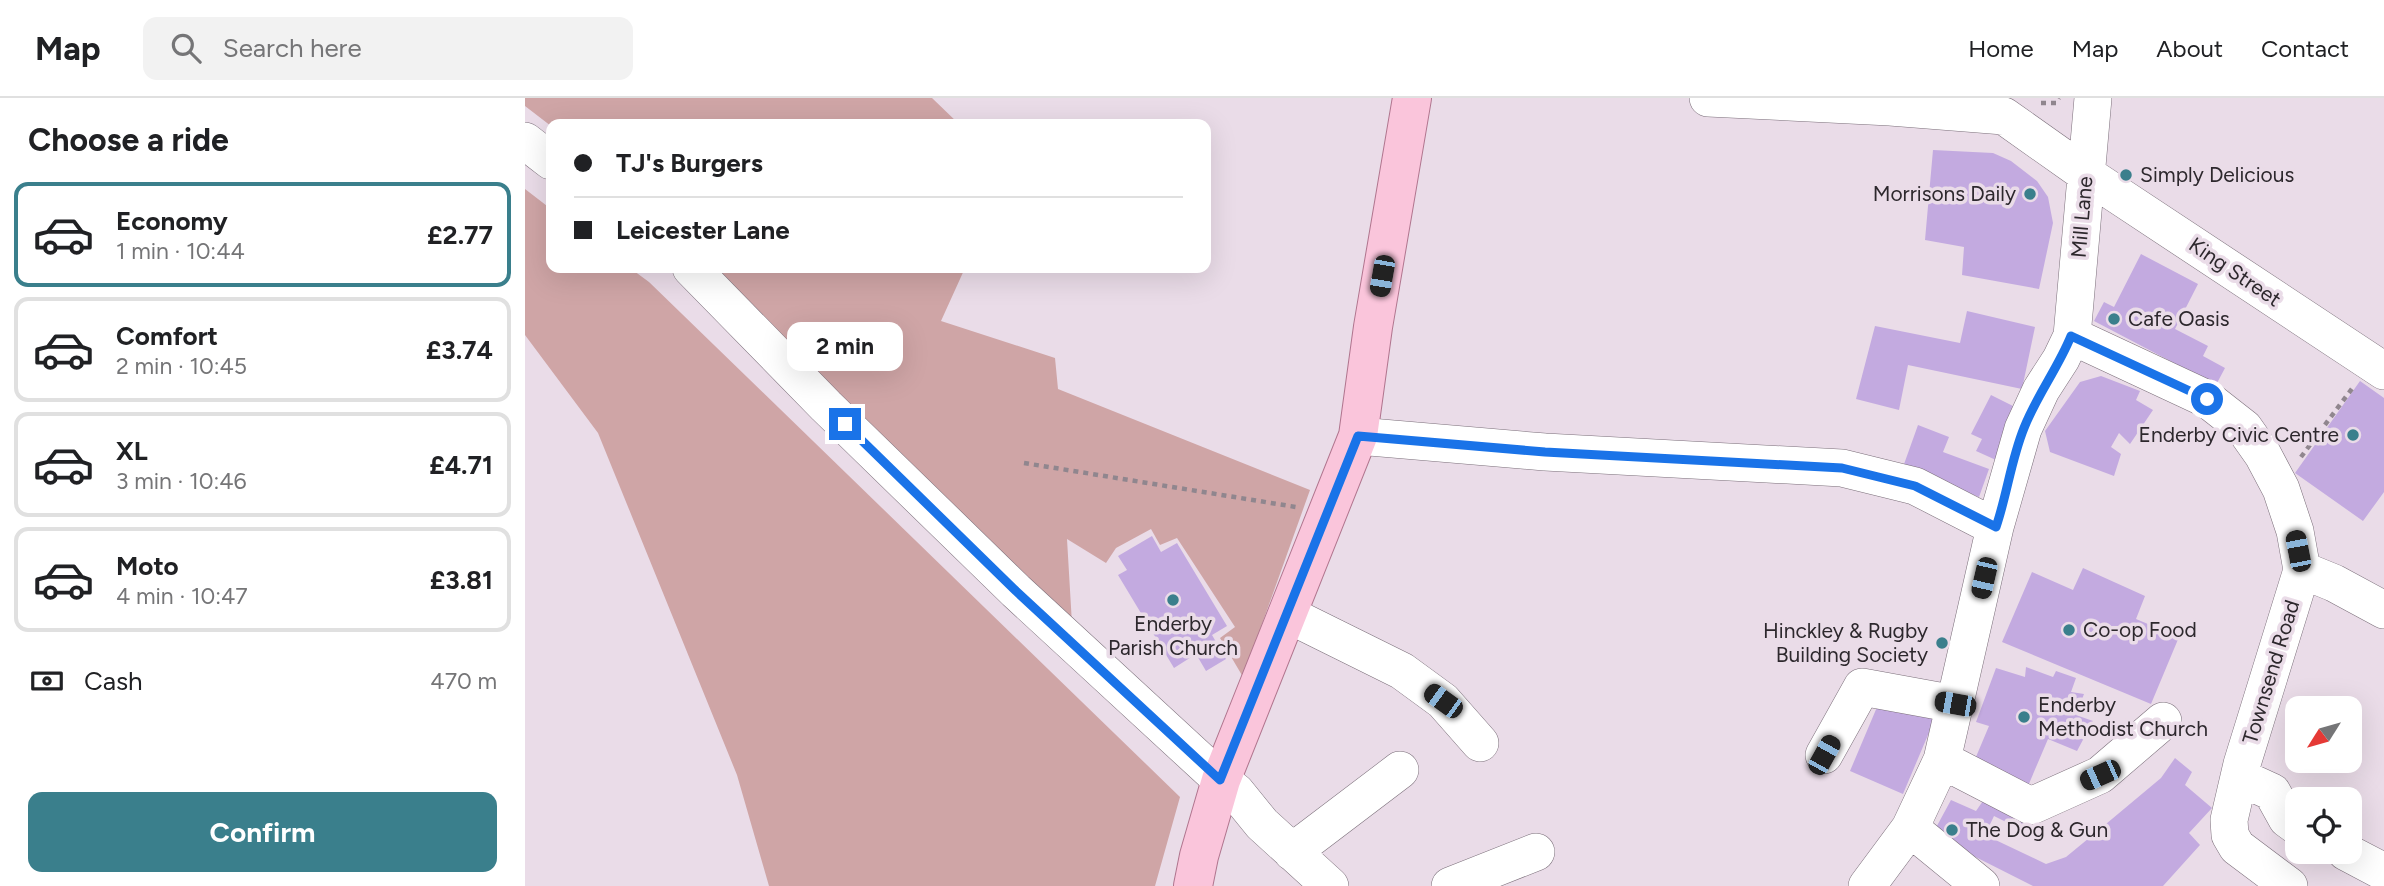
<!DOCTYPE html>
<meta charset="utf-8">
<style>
body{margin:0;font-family:Figtree,sans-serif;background:#f2f2f2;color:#202124;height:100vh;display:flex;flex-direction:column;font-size:26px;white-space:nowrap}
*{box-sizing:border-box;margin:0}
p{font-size:23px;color:#757577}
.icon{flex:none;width:38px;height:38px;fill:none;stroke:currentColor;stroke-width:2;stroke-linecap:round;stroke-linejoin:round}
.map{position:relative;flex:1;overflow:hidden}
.sheet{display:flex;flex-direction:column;background:#fff;width:525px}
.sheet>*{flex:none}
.guide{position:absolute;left:21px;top:21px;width:665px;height:154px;border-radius:14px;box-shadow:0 7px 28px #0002;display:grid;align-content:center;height:154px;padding:0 28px;background:#fff}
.needle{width:46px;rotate:233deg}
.fabs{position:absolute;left:1760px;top:598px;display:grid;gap:14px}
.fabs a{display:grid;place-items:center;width:77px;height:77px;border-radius:14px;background:#fff;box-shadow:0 7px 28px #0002;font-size:35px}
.end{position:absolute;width:32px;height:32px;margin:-16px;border:9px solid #1a73e8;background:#fff;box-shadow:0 0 0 4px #fff}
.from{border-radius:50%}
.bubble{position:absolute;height:49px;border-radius:14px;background:#fff;box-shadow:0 7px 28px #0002;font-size:23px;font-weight:700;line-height:49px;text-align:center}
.car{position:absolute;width:21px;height:42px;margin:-21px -10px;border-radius:9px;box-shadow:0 0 5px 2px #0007;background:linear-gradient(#222 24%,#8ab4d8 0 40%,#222 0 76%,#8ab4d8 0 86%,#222 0)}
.guide b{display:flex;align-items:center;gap:24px;height:66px;font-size:26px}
.guide b+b{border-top:2px solid #e0e0e0}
.guide i{width:18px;height:18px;background:#202124}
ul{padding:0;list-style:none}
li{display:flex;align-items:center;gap:21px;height:105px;margin:0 14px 10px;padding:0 14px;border:4px solid #e0e0e0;border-radius:14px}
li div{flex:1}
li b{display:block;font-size:26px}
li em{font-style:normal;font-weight:700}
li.on{border-color:#3a7f8c}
li>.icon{width:63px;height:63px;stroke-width:1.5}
h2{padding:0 28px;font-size:32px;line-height:84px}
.pay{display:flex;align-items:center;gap:18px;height:77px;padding:0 28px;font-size:26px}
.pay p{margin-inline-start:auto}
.primary-button{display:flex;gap:14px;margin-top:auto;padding:14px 28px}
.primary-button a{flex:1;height:80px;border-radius:14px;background:#3a7f8c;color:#fff;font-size:28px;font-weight:700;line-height:80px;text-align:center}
header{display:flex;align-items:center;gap:42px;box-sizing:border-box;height:98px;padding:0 35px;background:#fff;border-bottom:2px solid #e0e0e0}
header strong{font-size:33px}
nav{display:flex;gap:38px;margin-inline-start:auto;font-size:24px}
.search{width:490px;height:63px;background:#f2f2f2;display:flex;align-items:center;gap:18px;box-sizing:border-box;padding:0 24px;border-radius:14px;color:#757577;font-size:26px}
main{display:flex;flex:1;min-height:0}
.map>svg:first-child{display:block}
</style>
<header>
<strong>Map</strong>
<div class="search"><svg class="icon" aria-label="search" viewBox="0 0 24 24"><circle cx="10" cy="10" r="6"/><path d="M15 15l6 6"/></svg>Search here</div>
<nav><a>Home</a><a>Map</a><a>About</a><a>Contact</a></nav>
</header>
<main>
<section class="sheet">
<h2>Choose a ride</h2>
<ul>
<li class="on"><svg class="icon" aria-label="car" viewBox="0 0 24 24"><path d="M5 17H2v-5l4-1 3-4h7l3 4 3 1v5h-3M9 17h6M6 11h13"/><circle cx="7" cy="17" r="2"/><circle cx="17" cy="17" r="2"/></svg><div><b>Economy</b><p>1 min · 10:44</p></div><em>£2.77</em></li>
<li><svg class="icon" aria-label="car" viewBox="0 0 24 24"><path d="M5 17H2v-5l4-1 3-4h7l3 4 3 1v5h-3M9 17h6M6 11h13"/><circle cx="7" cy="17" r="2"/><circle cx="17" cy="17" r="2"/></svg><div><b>Comfort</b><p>2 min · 10:45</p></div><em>£3.74</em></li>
<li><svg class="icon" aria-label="car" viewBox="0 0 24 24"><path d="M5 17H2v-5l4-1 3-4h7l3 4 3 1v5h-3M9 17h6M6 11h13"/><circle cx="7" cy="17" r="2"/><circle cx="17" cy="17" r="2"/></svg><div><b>XL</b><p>3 min · 10:46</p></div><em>£4.71</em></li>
<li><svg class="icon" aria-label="car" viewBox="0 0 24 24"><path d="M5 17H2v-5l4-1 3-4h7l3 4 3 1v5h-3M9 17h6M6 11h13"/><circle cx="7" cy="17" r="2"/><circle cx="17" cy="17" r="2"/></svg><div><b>Moto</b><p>4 min · 10:47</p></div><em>£3.81</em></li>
</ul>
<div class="pay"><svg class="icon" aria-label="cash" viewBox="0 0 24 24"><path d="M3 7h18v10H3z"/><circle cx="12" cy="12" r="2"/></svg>Cash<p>470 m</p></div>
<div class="primary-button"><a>Confirm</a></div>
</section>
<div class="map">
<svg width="1859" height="788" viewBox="0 0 1859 788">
<rect width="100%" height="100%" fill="#eadce8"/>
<path fill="#cfa5a6" d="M0 0H407L434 26H26V28L0 8Z
M0 91 26 111V170H105L124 184 655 699 630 788H244L212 677 73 335 0 237Z
M184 170H440L416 223 530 260 533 291 785 392 718 579 695 540 710 529 652 440 635 447 626 431 591 450 581 465 542 441 547 526Z"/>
<path fill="#c3aae0" d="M1408 52 1468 55 1486 63 1512 83 1523 99 1528 125 1514 191 1437 177 1439 149 1400 142Z
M1616 156 1673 186 1650 231 1683 248 1678 258 1700 270 1691 287 1569 223 1579 204 1589 209Z
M1442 213 1510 229 1497 291 1383 267 1374 312 1331 301 1350 228 1435 245Z
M1576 278 1615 293 1611 302 1628 312 1605 346 1594 335 1586 349 1596 356 1589 378 1525 354 1520 333 1555 284Z
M1835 283 1859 300V394L1838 423 1770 375Z
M1466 297 1496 312 1471 362 1451 353 1457 341 1446 336Z
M1393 327 1424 339 1418 354 1464 371 1454 399 1378 369Z
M627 438 636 454 652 445 702 528 687 537 701 561 681 573 671 556 649 570 593 477 602 472 593 458Z
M1558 470 1620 498 1611 521 1654 539 1626 606 1477 544 1507 474 1548 492Z
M1501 569 1528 579 1531 573 1551 580 1546 594 1559 596 1551 617 1568 623 1552 653 1523 641 1503 688 1448 666 1464 628 1451 624 1471 570 1500 579Z
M1355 602 1411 618 1378 696 1325 673Z
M1650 660 1667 674 1660 687 1687 710 1664 735 1675 747 1638 788H1508L1407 737 1426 702 1451 713 1460 700 1505 722 1497 732 1469 718 1460 737 1521 766 1541 759 1575 731 1636 680Z"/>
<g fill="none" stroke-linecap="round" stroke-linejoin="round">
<g stroke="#7b6f7a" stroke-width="38">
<path id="minor" d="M1183 0 1365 9 1479 18 1561 76 1859 273
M0 43 26 63
M166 170 301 308 491 493 696 682 711 694 737 726 805 788
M1547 238 1682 301 1719 330 1738 357 1756 391 1770 433 1777 472 1717 666 1704 722 1705 737 1712 749 1764 788
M833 338 1020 354 1317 370 1390 388 1470 429
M1777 472 1809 485 1859 512
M762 516 877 573 918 603 955 645
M1299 657 1337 589 1430 606
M1417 662 1506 708 1575 677 1638 623
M1714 679 1747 694 1762 721 1773 729
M1385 730 1456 788
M767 754 875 672
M1821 754 1859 774
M925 788 1011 754
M1342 788 1385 730 1417 662 1470 429 1498 331 1516 292 1536 261 1547 238 1568 0"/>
</g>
<g stroke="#b0758e" stroke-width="40">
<path id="major" d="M668 788 674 758 696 682 833 338 848 229 887 0"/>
</g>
<path stroke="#90868e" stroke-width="4.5" stroke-dasharray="5 5" stroke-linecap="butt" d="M1516 5H1531L1534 0
M1776 359 1829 288
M499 365 771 409"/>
<use href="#minor" stroke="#fff" stroke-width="37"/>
<use href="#major" stroke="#fac5db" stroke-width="38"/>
</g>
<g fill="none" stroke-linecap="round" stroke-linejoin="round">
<path stroke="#1a73e8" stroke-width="9" d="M320 326 491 493 695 682 833 338 1020 354 1317 370 1390 388 1471 429C1482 397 1486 362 1499 330 1512 297 1533 270 1546 238L1682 301"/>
</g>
<g fill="#3a7f8c" stroke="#eadce8" stroke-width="2.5">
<circle cx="1601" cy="77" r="7"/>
<circle cx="1505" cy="96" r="7"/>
<circle cx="1589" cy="221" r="7"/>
<circle cx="1828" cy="337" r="7"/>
<circle cx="648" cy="502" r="7"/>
<circle cx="1544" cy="532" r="7"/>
<circle cx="1417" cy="545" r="7"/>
<circle cx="1499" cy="619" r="7"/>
<circle cx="1427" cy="732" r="7"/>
</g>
<g text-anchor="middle" stroke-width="7" stroke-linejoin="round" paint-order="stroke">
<g font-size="21" fill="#2d282d" stroke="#eadce8" text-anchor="start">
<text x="1615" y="84">Simply Delicious</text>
<text x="1491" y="103" text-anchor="end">Morrisons Daily</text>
<text x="1603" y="228">Cafe Oasis</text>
<text x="1814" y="344" text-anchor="end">Enderby Civic Centre</text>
<text x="648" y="533" text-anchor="middle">Enderby<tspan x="648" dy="24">Parish Church</tspan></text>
<text x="1558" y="539">Co-op Food</text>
<text x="1403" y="540" text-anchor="end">Hinckley &amp; Rugby<tspan x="1403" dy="24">Building Society</tspan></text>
<text x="1513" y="614">Enderby<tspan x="1513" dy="24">Methodist Church</tspan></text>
<text x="1441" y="739">The Dog &amp; Gun</text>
</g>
<g font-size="21" fill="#2d282d" stroke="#eadce8">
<text transform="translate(1557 119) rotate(-85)" y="7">Mill Lane</text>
<text transform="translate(1710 174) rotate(34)" y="7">King Street</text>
<text transform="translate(1746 574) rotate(-73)" y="7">Townsend Road</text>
</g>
</g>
</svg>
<div class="fabs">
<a><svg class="needle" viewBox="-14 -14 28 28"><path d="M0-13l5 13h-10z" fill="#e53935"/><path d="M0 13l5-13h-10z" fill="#757577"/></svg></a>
<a><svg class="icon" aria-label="locate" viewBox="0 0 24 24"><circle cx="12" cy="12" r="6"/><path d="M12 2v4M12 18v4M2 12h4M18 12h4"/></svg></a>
</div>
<i class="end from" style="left:1682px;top:301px"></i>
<i class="end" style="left:320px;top:326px"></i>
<div class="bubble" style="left:262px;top:224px;width:116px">2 min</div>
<i class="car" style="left:857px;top:178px;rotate:190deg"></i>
<i class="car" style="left:1773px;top:453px;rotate:349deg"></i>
<i class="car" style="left:1459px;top:480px;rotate:193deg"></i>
<i class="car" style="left:918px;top:603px;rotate:306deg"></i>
<i class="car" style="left:1430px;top:606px;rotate:280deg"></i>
<i class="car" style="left:1299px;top:657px;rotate:29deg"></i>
<i class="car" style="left:1575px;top:677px;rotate:246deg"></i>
<div class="guide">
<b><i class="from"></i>TJ's Burgers</b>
<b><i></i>Leicester Lane</b>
</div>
</div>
</main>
